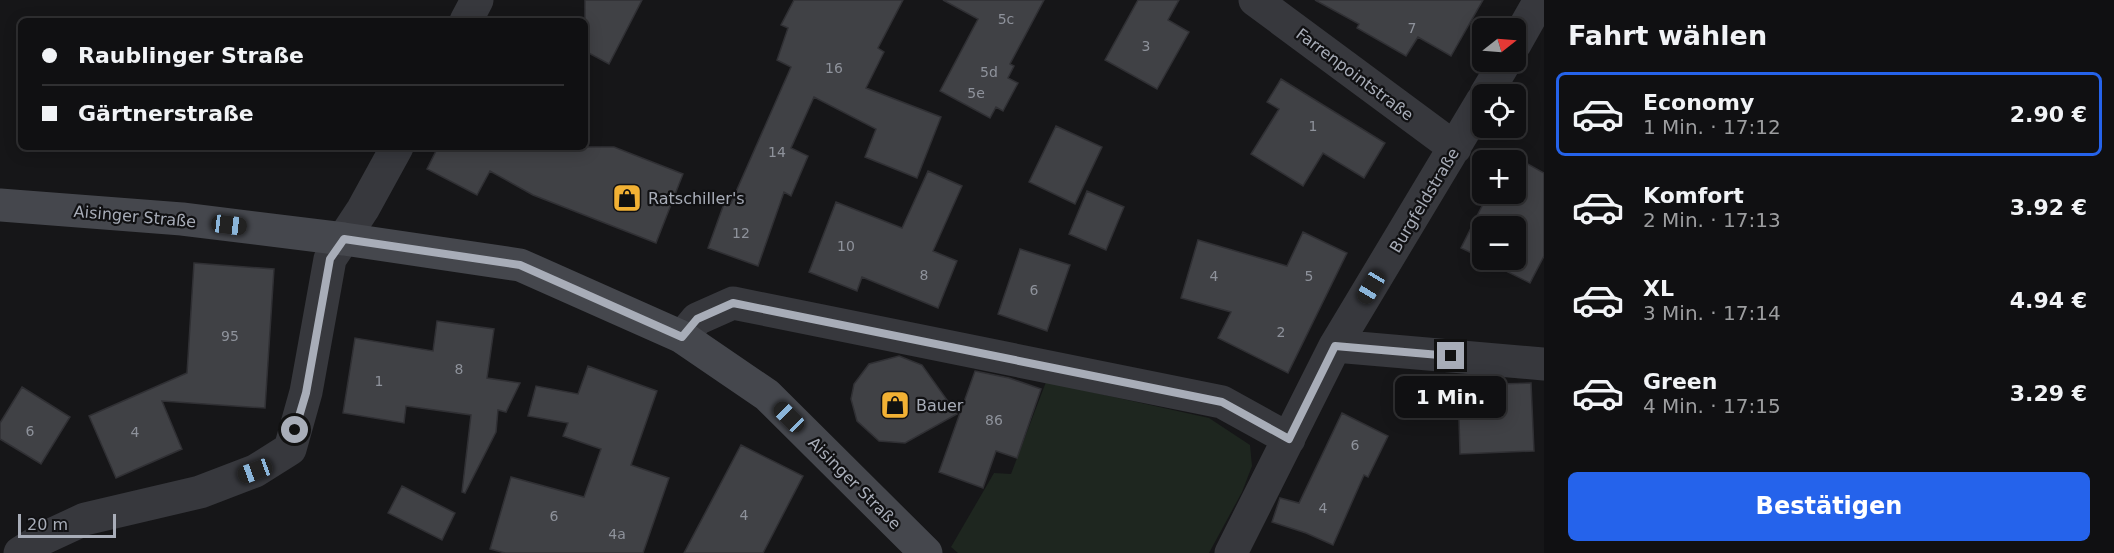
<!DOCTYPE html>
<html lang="de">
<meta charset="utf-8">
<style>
body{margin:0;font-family:"DejaVu Sans",sans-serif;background:#1e1e20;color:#f1f3f6;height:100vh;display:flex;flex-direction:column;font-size:22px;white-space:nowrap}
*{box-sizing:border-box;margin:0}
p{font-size:20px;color:#9c9d9f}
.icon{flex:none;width:33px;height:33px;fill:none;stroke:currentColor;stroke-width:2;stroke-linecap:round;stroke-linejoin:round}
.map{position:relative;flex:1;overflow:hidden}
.sheet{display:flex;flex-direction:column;background:#101012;width:570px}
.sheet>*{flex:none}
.hud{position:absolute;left:18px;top:18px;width:570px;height:132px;border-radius:9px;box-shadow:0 3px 15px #0003,0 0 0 2px #303032;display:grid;align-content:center;height:132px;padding:0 24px;background:#101012}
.needle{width:39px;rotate:73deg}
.tools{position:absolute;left:1472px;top:18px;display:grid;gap:12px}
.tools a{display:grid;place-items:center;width:54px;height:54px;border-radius:9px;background:#101012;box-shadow:0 3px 15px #0003,0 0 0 2px #303032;font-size:30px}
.scale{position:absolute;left:18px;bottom:15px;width:98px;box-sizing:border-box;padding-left:6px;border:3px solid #a8adb8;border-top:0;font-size:16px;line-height:21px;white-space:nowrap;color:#a8adb8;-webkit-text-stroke:4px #111113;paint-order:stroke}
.end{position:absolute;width:27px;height:27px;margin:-14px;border:8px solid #a8adb8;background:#111;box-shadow:0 0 0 3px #111}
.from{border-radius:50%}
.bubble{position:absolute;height:42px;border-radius:9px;background:#101012;box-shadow:0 3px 15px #0003,0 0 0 2px #303032;font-size:20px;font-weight:600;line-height:42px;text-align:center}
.car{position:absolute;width:18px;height:36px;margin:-18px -9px;border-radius:8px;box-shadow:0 0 4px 2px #0007;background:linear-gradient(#222 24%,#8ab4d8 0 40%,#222 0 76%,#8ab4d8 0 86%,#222 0)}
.hud b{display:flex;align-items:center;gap:21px;height:57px;font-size:22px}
.hud b+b{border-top:2px solid #303032}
.hud i{width:15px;height:15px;background:#f1f3f6}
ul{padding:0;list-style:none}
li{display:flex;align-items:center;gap:18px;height:84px;margin:0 12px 9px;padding:0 12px;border:3px solid transparent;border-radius:9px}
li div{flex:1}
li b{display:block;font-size:22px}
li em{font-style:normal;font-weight:600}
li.selected{border-color:#2563eb}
li>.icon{width:54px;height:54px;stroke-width:1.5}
h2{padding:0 24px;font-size:27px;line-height:72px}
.button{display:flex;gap:12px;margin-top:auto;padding:12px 24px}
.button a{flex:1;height:69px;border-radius:9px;background:#2563eb;color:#fff;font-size:24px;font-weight:600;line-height:69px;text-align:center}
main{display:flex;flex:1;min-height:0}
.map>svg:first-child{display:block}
</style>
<main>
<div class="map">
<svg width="1544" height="553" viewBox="0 0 1544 553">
<rect width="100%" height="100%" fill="#161618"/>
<path fill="#1e261f" d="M1046 382 1209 418 1250 445 1252 466 1242 492 1209 553H958L951 547 994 473 1011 474Z"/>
<path fill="#404145" stroke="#303034" stroke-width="1.5" d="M585 0H642L609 64 585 51Z
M794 0H903L878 48 884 52 866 88 941 117 917 178 865 157 876 129 814 97 791 148 808 156 791 196 784 192 758 266 708 248 725 201 731 203 791 67 777 60 788 28 781 25Z
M943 0H1044L1010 64 1014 66 1008 78 1018 83 1003 111 996 107 990 118 940 91 978 19Z
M1138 0H1179L1168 20 1189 32 1157 89 1105 60Z
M1315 0H1483L1451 56 1418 37 1406 56 1357 28 1359 24Z
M1281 79 1385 143 1364 178 1323 153 1303 186 1251 154 1279 109 1267 102Z
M1056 126 1102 147 1075 204 1029 182Z
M438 147H614L683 174 656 243 533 195 490 171 477 195 427 169Z
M1510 154 1544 173V256L1530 283 1484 260H1515V226H1482V258L1461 248 1488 194H1515V160H1507Z
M928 171 962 186 933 251 957 261 938 308 862 277 857 291 809 272 836 202 902 228Z
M1087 191 1124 207 1106 250 1069 234Z
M1303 232 1347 253 1288 373 1218 338 1231 312 1181 298 1198 240 1287 266Z
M1020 249 1070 265 1047 331 998 314Z
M194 263 274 269 265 408 162 401 182 449 116 478 89 416 187 373Z
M437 321 494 329 487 378 520 383 506 412 498 410 496 432 465 493 462 492 471 415 406 406 404 423 343 413 355 338 433 351Z
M899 356 922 365 957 414 905 443 879 441 857 421 851 399 854 384 869 364Z
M588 366 657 391 631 465 669 478 643 553H505L490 549 511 477 584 497 601 449 563 436 568 423 528 416 536 386 578 394Z
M975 371 1009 378 1041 389 1017 458 996 451 983 488 939 472Z
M1531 383 1534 451 1460 454 1458 385Z
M22 387 70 417 41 464 0 439V423Z
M1342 413 1388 436 1368 477 1364 475 1333 545 1306 533 1272 522 1280 498 1299 503Z
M741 445 803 476 763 553H684Z
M402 486 455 513 442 540 388 513Z"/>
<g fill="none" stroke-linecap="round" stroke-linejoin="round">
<path stroke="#37383d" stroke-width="33" d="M1255 0 1455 148
M466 21 477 0
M1515 44 1540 0
M1486 94 1505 62
M682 337 697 319 733 303 1222 402 1289 439
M1335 346 1544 364
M20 553 42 539 85 519 200 492 255 471 290 449 306 392 330 259 363 209 397 147
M1231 553 1335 346 1482 101"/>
<path stroke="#45474d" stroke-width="33" d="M0 205 182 219 344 239 520 265 682 337 767 395 926 553"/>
</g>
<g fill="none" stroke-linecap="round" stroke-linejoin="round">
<path stroke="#a8adb8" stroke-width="8" d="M295 430 306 393 330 259 344 239 520 265 682 337 697 319 733 303 1222 402 1289 439 1335 346 1451 356"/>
</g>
<defs>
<g id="shop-square" transform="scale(1.5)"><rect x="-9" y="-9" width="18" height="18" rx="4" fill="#f2b134" stroke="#111113"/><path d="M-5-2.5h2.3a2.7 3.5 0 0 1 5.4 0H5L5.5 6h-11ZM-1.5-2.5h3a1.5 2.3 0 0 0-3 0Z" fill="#111"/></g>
</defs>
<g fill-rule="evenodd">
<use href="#shop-square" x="627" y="198"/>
<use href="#shop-square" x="895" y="405"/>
</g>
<g text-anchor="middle" stroke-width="4.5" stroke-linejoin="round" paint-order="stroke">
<g font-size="14" fill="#8e929b">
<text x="1006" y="24">5c</text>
<text x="1412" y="33">7</text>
<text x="1146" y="51">3</text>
<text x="834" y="73">16</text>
<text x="989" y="77">5d</text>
<text x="976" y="98">5e</text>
<text x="1313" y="131">1</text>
<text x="777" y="157">14</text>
<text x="741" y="238">12</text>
<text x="846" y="251">10</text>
<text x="924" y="280">8</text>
<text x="1214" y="281">4</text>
<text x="1309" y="281">5</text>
<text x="1034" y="295">6</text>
<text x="1281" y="337">2</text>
<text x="230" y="341">95</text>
<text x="459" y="374">8</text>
<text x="379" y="386">1</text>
<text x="994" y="425">86</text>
<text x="30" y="436">6</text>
<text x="135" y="437">4</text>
<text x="1355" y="450">6</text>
<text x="1323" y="513">4</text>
<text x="744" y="520">4</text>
<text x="554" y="521">6</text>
<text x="617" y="539">4a</text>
</g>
<g font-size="16" fill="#a8adb8" stroke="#111113">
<text transform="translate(1355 74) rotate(37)" y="6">Farrenpointstraße</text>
<text transform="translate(1424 200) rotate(-59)" y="6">Burgfeldstraße</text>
<text transform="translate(135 216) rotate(5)" y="6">Aisinger Straße</text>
<text transform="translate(855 483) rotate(45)" y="6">Aisinger Straße</text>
</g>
<g font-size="16" fill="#a8adb8" stroke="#111113" text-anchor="start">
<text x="648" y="204">Ratschiller's</text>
<text x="916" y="411">Bauer</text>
</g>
</g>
</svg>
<div class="tools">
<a><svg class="needle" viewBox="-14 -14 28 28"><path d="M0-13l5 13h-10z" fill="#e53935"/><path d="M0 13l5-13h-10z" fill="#9c9d9f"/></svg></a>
<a><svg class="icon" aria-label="locate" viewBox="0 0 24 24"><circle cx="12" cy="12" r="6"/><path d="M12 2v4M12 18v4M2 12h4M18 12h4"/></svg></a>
<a>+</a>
<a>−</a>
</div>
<div class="scale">20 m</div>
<i class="end from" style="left:295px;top:430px"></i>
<i class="end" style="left:1451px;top:356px"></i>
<div class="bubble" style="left:1395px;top:376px;width:111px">1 Min.</div>
<i class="car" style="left:229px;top:225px;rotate:97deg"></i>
<i class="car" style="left:1371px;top:287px;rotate:211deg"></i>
<i class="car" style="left:789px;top:417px;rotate:315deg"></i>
<i class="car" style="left:255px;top:471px;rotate:250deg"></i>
<div class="hud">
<b><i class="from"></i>Raublinger Straße</b>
<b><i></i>Gärtnerstraße</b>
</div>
</div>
<section class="sheet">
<h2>Fahrt wählen</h2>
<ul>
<li class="selected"><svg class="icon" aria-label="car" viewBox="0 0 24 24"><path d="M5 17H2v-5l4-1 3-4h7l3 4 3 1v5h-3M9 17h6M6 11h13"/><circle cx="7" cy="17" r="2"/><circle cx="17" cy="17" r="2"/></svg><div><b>Economy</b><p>1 Min. · 17:12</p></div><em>2.90 €</em></li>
<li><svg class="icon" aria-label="car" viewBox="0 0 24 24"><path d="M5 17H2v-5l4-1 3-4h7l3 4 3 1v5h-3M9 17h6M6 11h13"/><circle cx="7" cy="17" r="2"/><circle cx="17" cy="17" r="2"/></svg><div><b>Komfort</b><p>2 Min. · 17:13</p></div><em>3.92 €</em></li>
<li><svg class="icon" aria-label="car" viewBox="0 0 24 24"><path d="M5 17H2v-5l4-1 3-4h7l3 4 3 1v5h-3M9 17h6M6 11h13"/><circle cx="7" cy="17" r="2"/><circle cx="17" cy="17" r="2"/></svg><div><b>XL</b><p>3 Min. · 17:14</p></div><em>4.94 €</em></li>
<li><svg class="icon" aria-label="car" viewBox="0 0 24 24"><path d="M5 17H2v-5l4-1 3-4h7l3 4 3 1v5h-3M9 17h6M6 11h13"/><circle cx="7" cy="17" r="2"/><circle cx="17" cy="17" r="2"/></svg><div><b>Green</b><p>4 Min. · 17:15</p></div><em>3.29 €</em></li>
</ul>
<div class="button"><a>Bestätigen</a></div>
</section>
</main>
